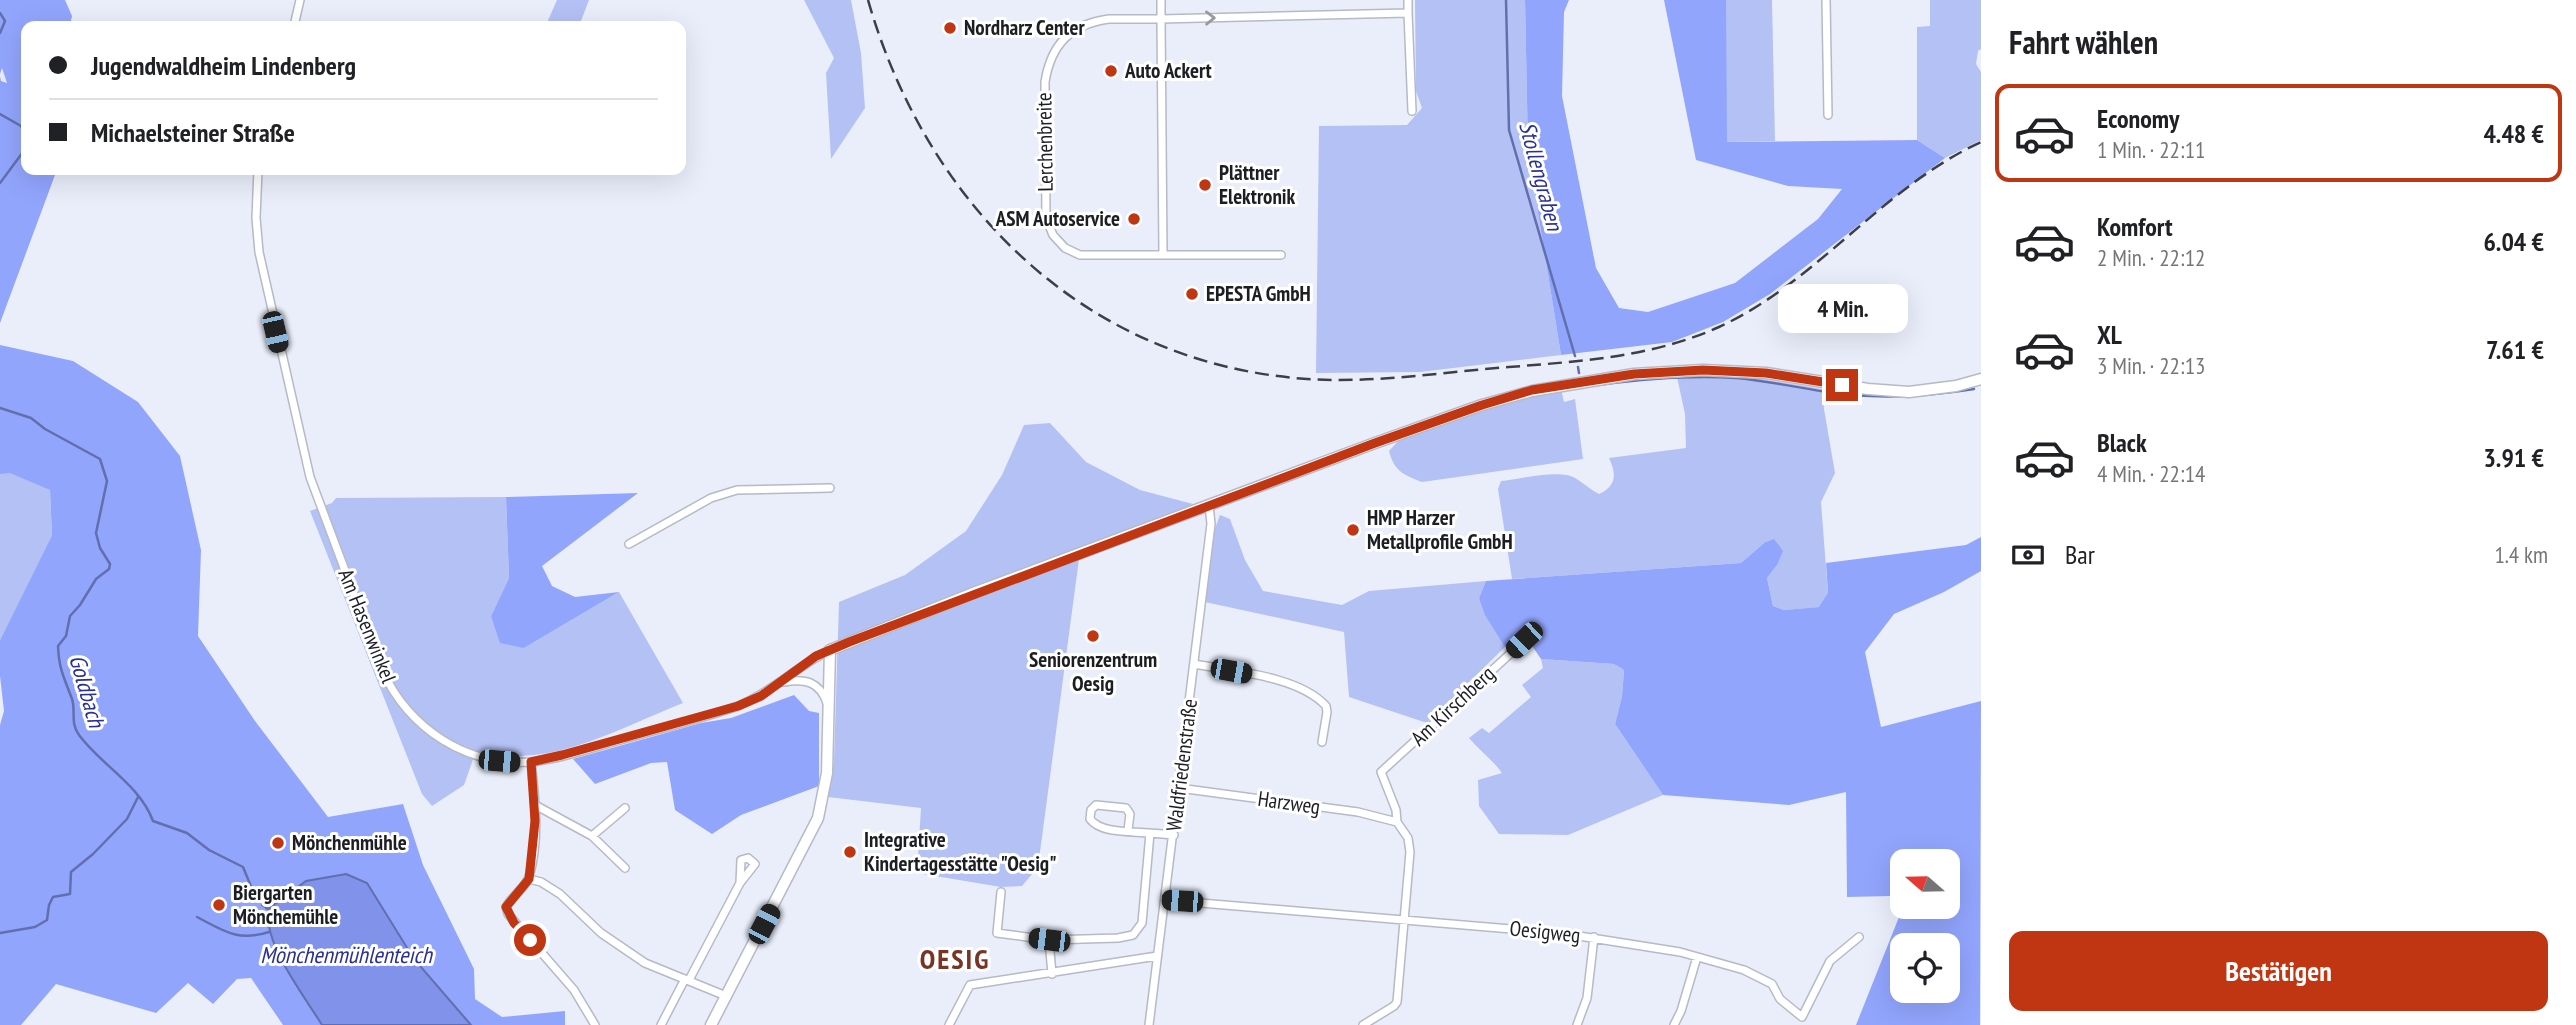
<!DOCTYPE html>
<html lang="de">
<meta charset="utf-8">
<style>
body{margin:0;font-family:"PT Sans Narrow",sans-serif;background:#f6f6f6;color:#202124;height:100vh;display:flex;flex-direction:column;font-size:26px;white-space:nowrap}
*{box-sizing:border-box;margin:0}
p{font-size:23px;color:#757577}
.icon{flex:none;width:38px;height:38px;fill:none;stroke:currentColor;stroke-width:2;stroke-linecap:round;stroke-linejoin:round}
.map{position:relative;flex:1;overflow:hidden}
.panel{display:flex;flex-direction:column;background:#fff;width:595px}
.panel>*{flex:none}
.top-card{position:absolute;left:21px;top:21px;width:665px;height:154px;border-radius:14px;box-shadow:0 7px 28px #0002;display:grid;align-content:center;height:154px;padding:0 28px;background:#fff}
.needle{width:46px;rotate:290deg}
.fabs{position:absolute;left:1890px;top:849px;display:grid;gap:14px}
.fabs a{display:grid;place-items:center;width:70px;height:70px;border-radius:14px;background:#fff;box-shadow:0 7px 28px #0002;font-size:35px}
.end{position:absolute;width:32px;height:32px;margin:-16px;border:9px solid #c03612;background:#fff;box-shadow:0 0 0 4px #fff}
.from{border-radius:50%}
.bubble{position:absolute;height:49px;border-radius:14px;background:#fff;box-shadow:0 7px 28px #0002;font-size:23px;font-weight:700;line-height:49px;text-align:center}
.car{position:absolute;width:21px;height:42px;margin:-21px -10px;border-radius:9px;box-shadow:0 0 5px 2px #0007;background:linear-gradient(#222 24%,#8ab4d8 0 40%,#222 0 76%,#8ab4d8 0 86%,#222 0)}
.top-card b{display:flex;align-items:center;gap:24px;height:66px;font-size:26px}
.top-card b+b{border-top:2px solid #e0e0e0}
.top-card i{width:18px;height:18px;background:#202124}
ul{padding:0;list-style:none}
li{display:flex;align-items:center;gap:21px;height:98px;margin:0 14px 10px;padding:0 14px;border:4px solid transparent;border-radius:14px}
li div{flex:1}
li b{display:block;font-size:26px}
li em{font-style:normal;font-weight:700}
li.on{border-color:#c03612}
li>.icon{width:63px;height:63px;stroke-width:1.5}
h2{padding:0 28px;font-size:32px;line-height:84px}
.pay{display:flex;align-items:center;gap:18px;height:77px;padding:0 28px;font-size:26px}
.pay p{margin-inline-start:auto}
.primary-button{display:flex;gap:14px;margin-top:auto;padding:14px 28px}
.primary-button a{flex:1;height:80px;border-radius:14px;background:#c03612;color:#fff;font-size:28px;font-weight:700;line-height:80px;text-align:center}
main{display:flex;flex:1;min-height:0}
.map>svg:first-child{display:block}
</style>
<main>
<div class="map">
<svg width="1981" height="1025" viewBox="0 0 1981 1025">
<rect width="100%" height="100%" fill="#eaeefb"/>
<path fill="#b4c1f5" d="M557 0H589L581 21 546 25Z
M804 0H851L861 53 865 108 831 159 826 73 834 58Z
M1415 0H1525L1528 150 1561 355 1420 372 1316 373 1319 126 1407 125 1422 108 1416 91Z
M1726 0H1772L1775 141 1726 142Z
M1930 0H1981V49L1978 51 1976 64 1981 72V140L1945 158 1917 140V27L1930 26Z
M1736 375 1822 389 1824 409 1835 473 1821 502 1828 594 1820 607 1784 610 1773 606 1767 578 1777 565 1764 543 1741 563 1512 579 1498 489 1501 481C1519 479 1560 469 1575 478 1584 483 1589 489 1599 494 1616 486 1617 475 1609 458L1686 448 1685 414 1677 377Z
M1561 389 1564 402 1575 399 1583 459 1422 482C1404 475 1394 471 1389 451L1400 439 1438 424Z
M1050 423 1086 462 1140 490 1193 504 1086 551 1079 559 1038 867 1022 886 1001 887 917 873 921 808 828 797 834 761 839 602 905 575 966 531 1002 475 1024 425Z
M12 469 50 490 52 535 0 640V471Z
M506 497 509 578 491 616 524 648 619 592 683 703C617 729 547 771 476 751L464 785 432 806 422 794 310 511 332 503 336 498Z
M1220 515 1230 519 1245 560 1263 591 1342 605 1369 591 1486 581 1479 598 1505 647 1427 723 1349 697 1344 632 1205 602 1214 531Z
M1541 659 1614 664 1624 670 1622 696 1615 724 1663 795 1568 835 1499 834 1479 806 1478 780 1502 773C1493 760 1480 751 1469 738L1482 728 1489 733 1531 697 1522 685 1543 668Z"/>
<path fill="#92a5fd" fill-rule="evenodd" d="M0 0H65L72 16 70 26H26V170H55V175L0 323V76L1 81 7 83 2 68 0 74Z
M1525 0H1569L1564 12 1562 96 1596 268 1619 308 1648 312 1735 283 1818 219 1842 189 1788 186 1696 160 1664 0H1726L1727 142 1917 140 1945 158 1770 294 1723 322 1672 342 1561 355 1528 150Z
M0 345 73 361 138 402 180 456 201 550 198 636 255 721 328 817 403 804 423 865 474 969 475 999 502 1017 565 1011V1025H471L414 959 367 883 268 909C264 946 303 994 322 1025H283L251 978 237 979 213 1004 188 983 156 1013 56 984 21 1025H0V725L4 711 0 676V640L52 535 50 490 10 473 0 474Z
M638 493 542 566 552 586 575 597 619 592 524 648 500 643 491 616 509 578 506 497Z
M1981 537V571L1944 592 1894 614 1865 652 1881 727 1981 701 1980 1025H1856L1903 907 1948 906V861H1902V899L1891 896 1847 897 1846 792 1789 805 1663 795 1615 724 1622 696 1624 670 1614 664 1541 659 1526 637 1505 647 1485 615 1479 598 1486 581 1741 563 1764 543 1774 539 1783 551 1777 565 1767 578 1773 606 1784 610 1819 607 1828 593 1826 563 1966 545ZM1902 945H1948V990H1902Z
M794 695 809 711 819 713V786L741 815 712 834 675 810 667 762 651 763 595 784 573 759 701 723 731 718Z"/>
<path fill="#8092e9" stroke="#626fae" stroke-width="2" d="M346 874 367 883 414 959 471 1025H322C303 994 264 945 268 909L306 881Z"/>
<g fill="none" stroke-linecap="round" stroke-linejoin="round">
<path stroke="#626fae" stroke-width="2.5" d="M1506 0 1509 130 1575 356
M0 13 5 21 0 33
M0 114 21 126 26 136
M0 183 26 148
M1578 367 1579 373
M1598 385C1643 379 1691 375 1736 378 1772 381 1807 390 1842 394 1887 399 1930 396 1974 389
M0 408 31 418 45 429 100 459 107 481 96 533 100 548 110 564 109 569 96 579 80 605 70 616 66 636 58 646C59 670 64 677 72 699 76 711 70 723 79 735 101 765 140 785 153 821L187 833 209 850 243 867 255 896
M262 905 268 909
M197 917C224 931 238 942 269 932
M0 933 35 927 47 920 49 905 53 897 70 894 71 872 93 854 127 819 138 797"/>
<g stroke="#b6b9c6" stroke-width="10">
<path id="street" d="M1161 0V19L1408 13V0
M1826 0 1828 115
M1408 13 1412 111
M1109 19H1161L1163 255H1080L1065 248 1053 235 1046 218 1045 82C1051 44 1071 24 1109 19Z
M294 26 300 0
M258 170 256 218 259 252 310 477 383 672C410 729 466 766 530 762 561 759 593 747 624 739 662 728 700 719 738 706 772 692 797 666 830 650
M1163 255H1281
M629 544 711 498 737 490 830 488
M1194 664C1232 671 1299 676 1326 706L1327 712 1322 742
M784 682C805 678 820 682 827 703
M531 762C535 798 540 840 529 877 525 888 512 896 506 907L508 914 574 990 595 1025
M1179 788 1358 812 1397 822
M535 805 592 836 625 808
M1128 830 1130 814 1126 808 1096 805 1091 810 1090 819C1101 834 1133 831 1150 833
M592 836 625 868
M529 879 541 882 560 894 601 933 645 963 726 996
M1001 892 997 933 1049 940 1052 974
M1165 900 1560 933 1680 952 1744 970 1772 984 1780 999 1802 1017 1830 961 1859 937
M1049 940 1118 938 1133 935 1142 923 1150 833 1174 835
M689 980 740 883 755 864 748 858 741 860 740 883
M661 1025 685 979
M949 1025 970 985 1157 956
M1149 1025 1211 524 1209 505
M1363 1025 1394 1006 1397 1002 1410 852 1408 838 1397 822 1396 810 1381 772 1524 641
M1577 1025 1587 998 1594 937
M1674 1025 1681 1011 1697 957"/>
</g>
<g stroke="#b6b9c6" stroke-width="13">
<path id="secondary" d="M711 1025 818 818 827 773 830 650 976 592 1375 443 1482 405 1532 391 1634 374 1703 370 1766 373 1868 389 1909 392 1956 386 1981 379"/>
</g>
<use href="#street" stroke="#fff" stroke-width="7"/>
<use href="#secondary" stroke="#fff" stroke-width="10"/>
<path stroke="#3e3f45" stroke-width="2.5" stroke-dasharray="14 7" stroke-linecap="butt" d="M868 0C926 202 1079 358 1295 378 1358 384 1423 375 1485 369 1565 362 1646 360 1719 327 1817 282 1883 187 1981 142"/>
</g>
<defs><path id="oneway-chevron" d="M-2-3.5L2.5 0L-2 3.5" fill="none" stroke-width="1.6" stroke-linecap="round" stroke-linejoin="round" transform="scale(1.75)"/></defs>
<use stroke="#999a9c" href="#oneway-chevron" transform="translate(1210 18) rotate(-1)"/>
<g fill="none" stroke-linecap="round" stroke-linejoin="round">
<path stroke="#c03612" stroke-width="9" d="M530 940 514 923 506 907 529 879 535 821 531 762 562 755 738 706 761 696 816 656 849 642 1375 443 1482 405 1532 390 1634 374 1703 370 1766 373 1842 385"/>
</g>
<g fill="#c03612" stroke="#fff" stroke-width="2.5">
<circle cx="950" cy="28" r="7"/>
<circle cx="1111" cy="71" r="7"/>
<circle cx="1205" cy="185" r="7"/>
<circle cx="1134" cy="219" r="7"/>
<circle cx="1192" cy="294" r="7"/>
<circle cx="1353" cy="530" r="7"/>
<circle cx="1093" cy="636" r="7"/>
<circle cx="278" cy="843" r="7"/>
<circle cx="850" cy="852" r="7"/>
<circle cx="219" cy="905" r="7"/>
</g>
<g text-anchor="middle" stroke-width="6" stroke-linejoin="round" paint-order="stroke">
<g font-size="21" font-weight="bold" fill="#1d1e23" stroke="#fff" text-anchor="start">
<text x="964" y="35">Nordharz Center</text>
<text x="1125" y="78">Auto Ackert</text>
<text x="1219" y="180">Plättner<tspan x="1219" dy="24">Elektronik</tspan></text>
<text x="1120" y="226" text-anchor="end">ASM Autoservice</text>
<text x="1206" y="301">EPESTA GmbH</text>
<text x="1367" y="525">HMP Harzer<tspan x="1367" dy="24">Metallprofile GmbH</tspan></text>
<text x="1093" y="667" text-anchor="middle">Seniorenzentrum<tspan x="1093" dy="24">Oesig</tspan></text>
<text x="864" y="847">Integrative<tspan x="864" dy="24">Kindertagesstätte "Oesig"</tspan></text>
<text x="292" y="850">Mönchenmühle</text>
<text x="233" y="900">Biergarten<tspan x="233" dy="24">Mönchemühle</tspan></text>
</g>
<g font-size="21" fill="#1d1e23" stroke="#fff">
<text transform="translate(1045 142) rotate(-91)" y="7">Lerchenbreite</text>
<text transform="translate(367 626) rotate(68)" y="7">Am Hasenwinkel</text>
<text transform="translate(1453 706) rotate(-43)" y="7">Am Kirschberg</text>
<text transform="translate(1182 765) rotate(-83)" y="7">Waldfriedenstraße</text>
<text transform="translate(1289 803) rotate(8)" y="7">Harzweg</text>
<text transform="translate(1545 932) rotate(6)" y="7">Oesigweg</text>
</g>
<g font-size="23" font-style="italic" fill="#2b3094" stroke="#fff">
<text transform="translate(1541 176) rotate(75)" y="8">Stollengraben</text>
<text transform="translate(87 691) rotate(74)" y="8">Goldbach</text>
<text x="346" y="963">Mönchenmühlenteich</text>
</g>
<g font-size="28" font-weight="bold" letter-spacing="2" fill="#783424" stroke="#fff">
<text x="955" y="969">OESIG</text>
</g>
</g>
</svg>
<div class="fabs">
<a><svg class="needle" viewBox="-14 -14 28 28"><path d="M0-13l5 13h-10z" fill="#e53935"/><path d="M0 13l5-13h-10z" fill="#757577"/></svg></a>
<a><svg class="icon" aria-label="locate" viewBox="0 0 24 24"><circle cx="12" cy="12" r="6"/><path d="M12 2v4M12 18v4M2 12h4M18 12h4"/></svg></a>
</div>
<i class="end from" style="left:530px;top:940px"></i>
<i class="end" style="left:1842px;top:385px"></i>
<div class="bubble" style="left:1778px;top:284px;width:130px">4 Min.</div>
<i class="car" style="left:275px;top:332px;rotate:167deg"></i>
<i class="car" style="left:1524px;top:640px;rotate:226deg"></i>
<i class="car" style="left:1231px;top:671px;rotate:100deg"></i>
<i class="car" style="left:499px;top:761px;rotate:95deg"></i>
<i class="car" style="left:1182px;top:901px;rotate:274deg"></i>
<i class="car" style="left:764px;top:924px;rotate:28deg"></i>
<i class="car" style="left:1049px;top:940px;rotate:277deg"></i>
<div class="top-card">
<b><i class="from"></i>Jugendwaldheim Lindenberg</b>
<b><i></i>Michaelsteiner Straße</b>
</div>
</div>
<section class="panel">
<h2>Fahrt wählen</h2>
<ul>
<li class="on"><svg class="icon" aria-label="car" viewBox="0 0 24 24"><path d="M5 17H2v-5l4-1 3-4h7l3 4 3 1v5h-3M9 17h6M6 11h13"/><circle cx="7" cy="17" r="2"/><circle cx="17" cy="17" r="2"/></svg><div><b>Economy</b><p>1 Min. · 22:11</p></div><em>4.48 €</em></li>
<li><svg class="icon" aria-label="car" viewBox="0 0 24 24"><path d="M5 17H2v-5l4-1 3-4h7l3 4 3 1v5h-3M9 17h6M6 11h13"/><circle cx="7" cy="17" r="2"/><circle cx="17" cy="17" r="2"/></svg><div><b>Komfort</b><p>2 Min. · 22:12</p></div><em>6.04 €</em></li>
<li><svg class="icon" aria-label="car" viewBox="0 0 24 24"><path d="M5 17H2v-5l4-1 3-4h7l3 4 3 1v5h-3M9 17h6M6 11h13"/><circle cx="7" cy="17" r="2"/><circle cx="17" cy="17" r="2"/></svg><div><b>XL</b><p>3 Min. · 22:13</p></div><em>7.61 €</em></li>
<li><svg class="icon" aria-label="car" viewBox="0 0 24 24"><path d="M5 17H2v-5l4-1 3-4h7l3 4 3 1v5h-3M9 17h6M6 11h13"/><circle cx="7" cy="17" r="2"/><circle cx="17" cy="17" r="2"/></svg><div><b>Black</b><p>4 Min. · 22:14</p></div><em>3.91 €</em></li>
</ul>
<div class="pay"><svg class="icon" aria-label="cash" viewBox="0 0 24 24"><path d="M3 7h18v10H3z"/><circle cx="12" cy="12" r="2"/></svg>Bar<p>1.4 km</p></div>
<div class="primary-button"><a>Bestätigen</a></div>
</section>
</main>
